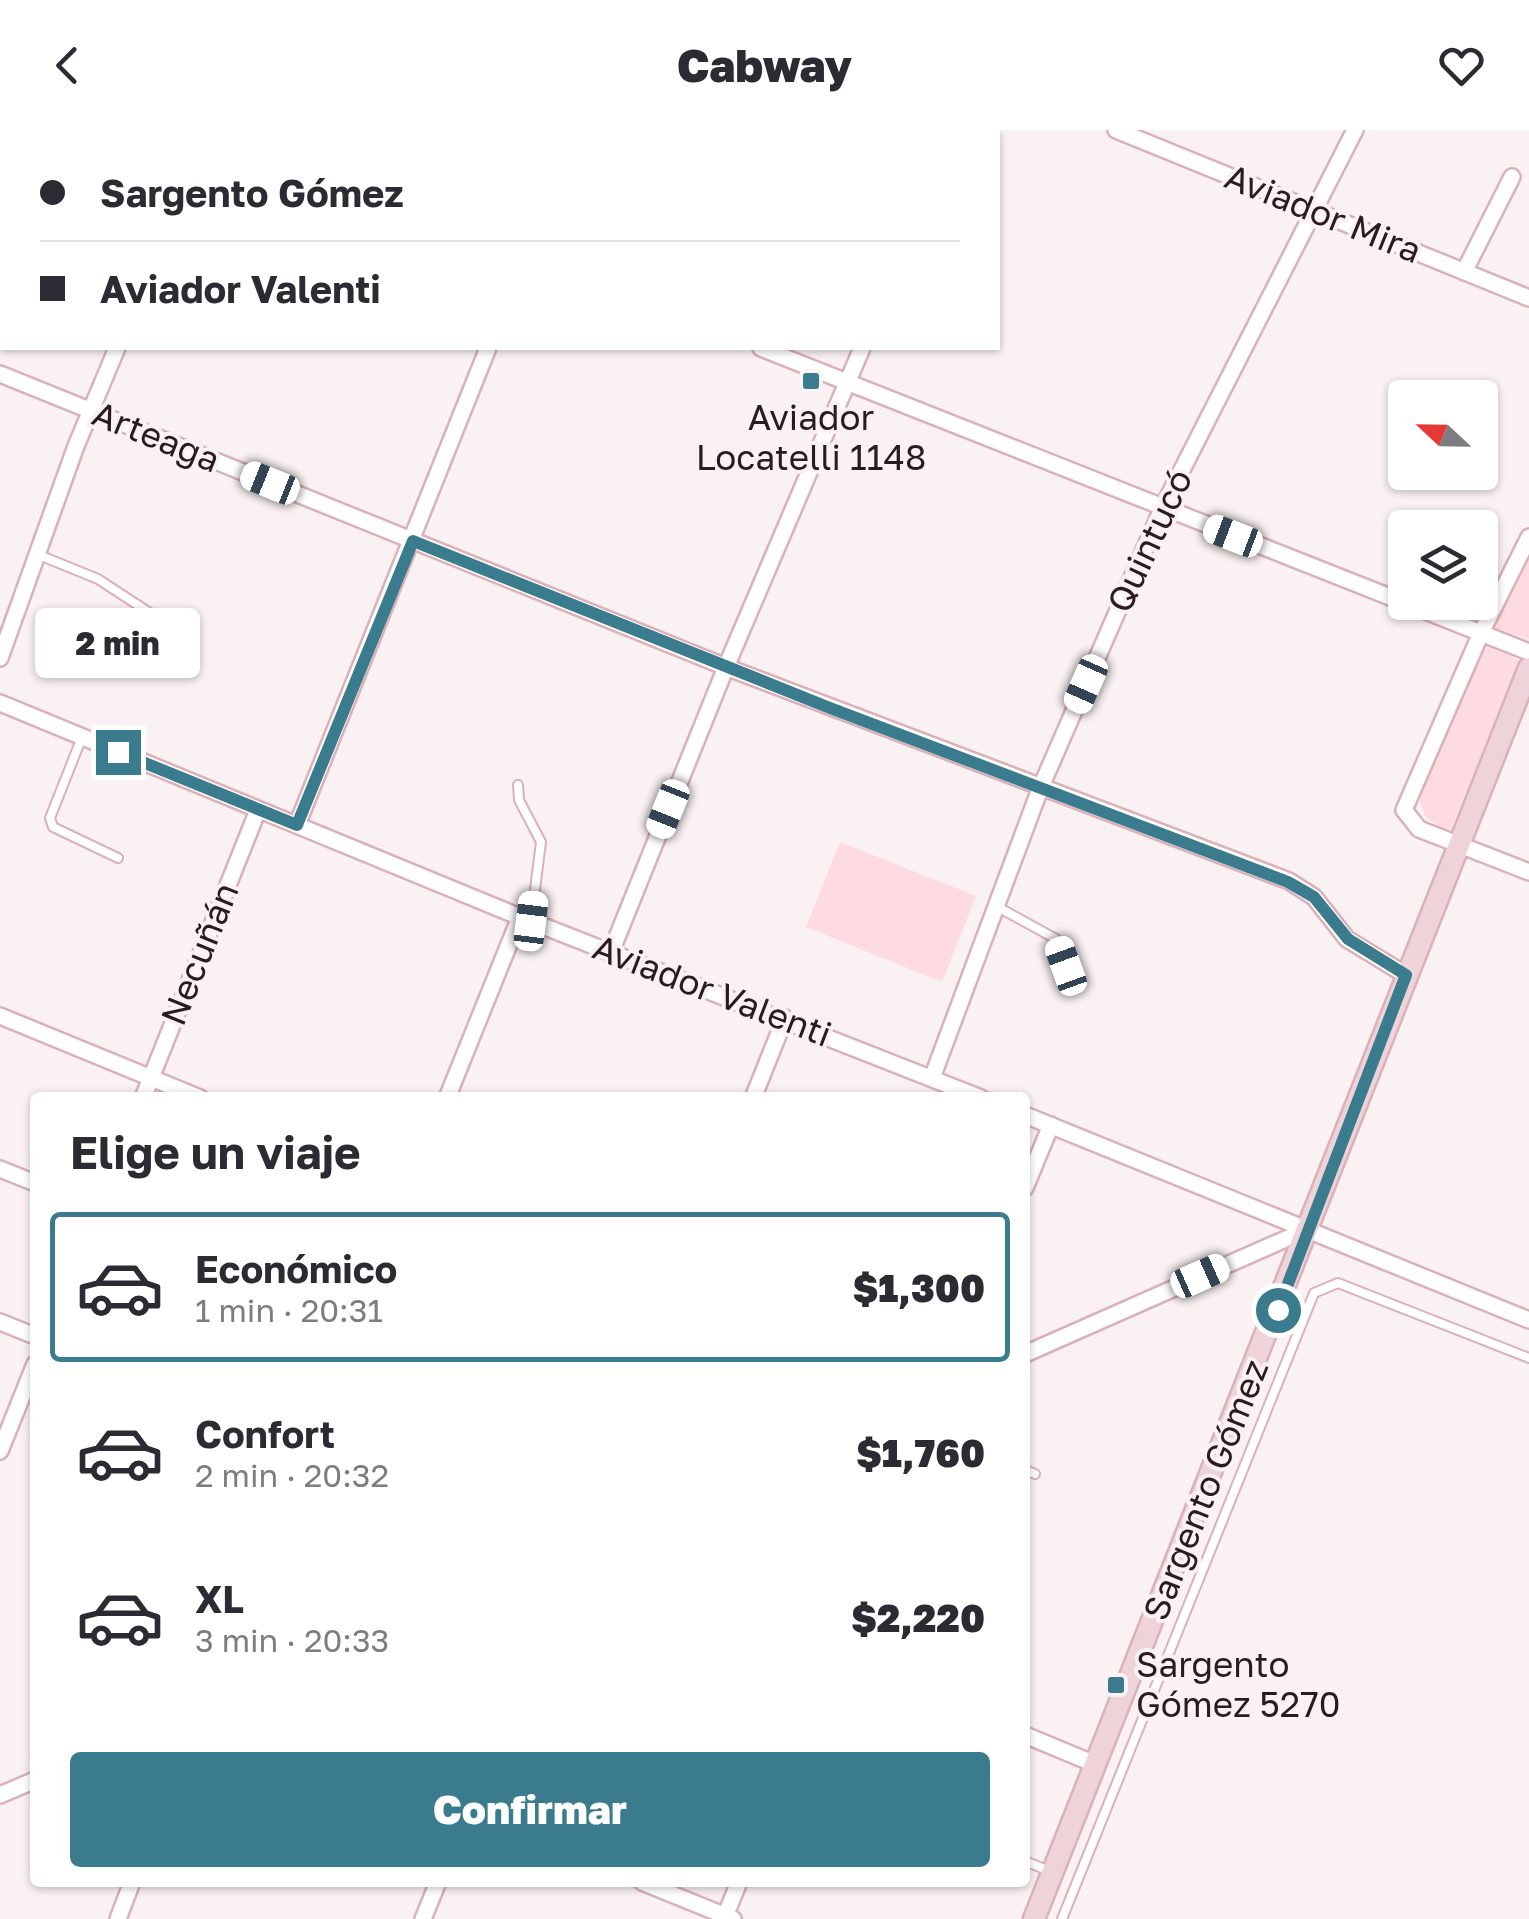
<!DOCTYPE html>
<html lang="es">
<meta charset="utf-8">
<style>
body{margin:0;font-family:"Golos Text",sans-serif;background:#f7f7f7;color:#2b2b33;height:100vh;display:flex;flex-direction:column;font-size:38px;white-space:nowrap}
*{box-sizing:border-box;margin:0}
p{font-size:32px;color:#7c7c81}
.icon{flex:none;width:55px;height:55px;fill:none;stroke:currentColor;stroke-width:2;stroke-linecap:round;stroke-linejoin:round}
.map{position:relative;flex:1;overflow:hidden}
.details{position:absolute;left:30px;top:962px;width:1000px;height:795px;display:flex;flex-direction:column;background:#fff;border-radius:10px;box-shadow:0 2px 8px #0004}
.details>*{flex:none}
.banner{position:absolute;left:0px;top:0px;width:1000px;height:220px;box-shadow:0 2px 8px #0004;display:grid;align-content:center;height:220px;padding:0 40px;background:#fff}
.needle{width:65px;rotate:292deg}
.fabs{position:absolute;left:1388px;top:250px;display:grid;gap:20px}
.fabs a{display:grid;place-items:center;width:110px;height:110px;border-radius:10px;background:#fff;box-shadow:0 2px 8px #0004;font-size:50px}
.end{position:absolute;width:45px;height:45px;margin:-22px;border:12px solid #3a7b8d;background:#fff;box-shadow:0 0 0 5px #fff}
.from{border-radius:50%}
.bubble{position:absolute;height:70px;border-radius:10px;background:#fff;box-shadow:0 2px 8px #0004;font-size:32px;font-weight:800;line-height:70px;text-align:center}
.car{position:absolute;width:30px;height:60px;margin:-30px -15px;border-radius:12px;box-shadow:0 0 8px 2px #0007;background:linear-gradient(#fff 24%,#345 0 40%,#fff 0 76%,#345 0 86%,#fff 0)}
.banner b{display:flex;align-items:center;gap:35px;height:95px;font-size:38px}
.banner b+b{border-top:2px solid #e1e1e2}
.banner i{width:25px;height:25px;background:#2b2b33}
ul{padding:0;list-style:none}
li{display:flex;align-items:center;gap:30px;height:150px;margin:0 20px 15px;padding:0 20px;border:5px solid transparent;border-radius:10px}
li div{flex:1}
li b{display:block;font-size:38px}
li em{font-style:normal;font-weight:800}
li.on{border-color:#3a7b8d}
li>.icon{width:90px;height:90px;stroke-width:1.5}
h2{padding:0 40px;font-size:45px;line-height:120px}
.primary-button{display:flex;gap:20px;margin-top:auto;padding:20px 40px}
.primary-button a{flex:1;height:115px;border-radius:10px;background:#3a7b8d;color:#fff;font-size:40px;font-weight:800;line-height:115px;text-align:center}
header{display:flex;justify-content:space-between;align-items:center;height:130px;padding:0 40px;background:#fff;font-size:45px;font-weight:800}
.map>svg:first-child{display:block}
</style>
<header><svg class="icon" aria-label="back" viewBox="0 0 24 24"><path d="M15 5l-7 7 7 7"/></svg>Cabway<svg class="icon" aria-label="heart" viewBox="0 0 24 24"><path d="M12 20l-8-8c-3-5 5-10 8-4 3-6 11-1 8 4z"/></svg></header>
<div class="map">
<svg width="1529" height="1789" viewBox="0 0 1529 1789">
<rect width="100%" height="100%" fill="#faf1f2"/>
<path fill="#fddbe0" d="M1529 427V509L1494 498Z
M1485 512 1521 532 1449 703 1425 686 1419 668Z
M840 712 976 766 942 852 806 797Z"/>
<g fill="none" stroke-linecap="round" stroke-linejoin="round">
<g stroke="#dbb1b8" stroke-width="12">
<path id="lane" d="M39 425 98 449 153 485 190 501
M82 607 50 688 53 697 118 728
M518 655 519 670 541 712 531 791
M996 776 1056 809 1066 837
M1025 1340 1035 1344
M1025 1731 1049 1741
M1062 1789 1314 1163 1338 1153 1529 1228"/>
</g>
<g stroke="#dbb1b8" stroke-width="20">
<path id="street" d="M214 0 220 2
M1116 0 1529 168
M587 2 588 0
M971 2 973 0
M1464 142 1512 47
M761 218 1529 522
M0 244 726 537 1289 751 1314 767 1347 809 1406 845
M1529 407 1481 503 1404 680 1419 699 1529 742
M0 528 76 316 117 218
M0 573 520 787 981 968
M297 695 488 218
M611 822 726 537 862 218
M0 886 200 968
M932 948 1040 659 1162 379 1355 0
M143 968 258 680
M447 968 520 787
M753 968 785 888
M1025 985 1529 1190
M0 1039 35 1053
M1025 1058 1051 995
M0 1192 35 1206
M1025 1224 1306 1100
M0 1321 35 1234
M1025 1605 1097 1635
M0 1665 35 1650
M642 1752 733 1789
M118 1789 132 1752
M423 1789 438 1752
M724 1789 739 1752"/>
</g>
<g stroke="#dbb1b8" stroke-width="25">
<path id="secondary" d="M1034 1789 1529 538"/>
</g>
<use href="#lane" stroke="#fff" stroke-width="8"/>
<use href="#street" stroke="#fff" stroke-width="15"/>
<use href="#secondary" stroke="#eed3d8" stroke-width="20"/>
</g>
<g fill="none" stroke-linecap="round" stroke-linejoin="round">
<path stroke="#3a7b8d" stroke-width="12" d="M118 622 297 695 413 411 830 578 1288 752 1314 767 1348 809 1406 845 1278 1180"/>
</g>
<g fill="#3a7b8d" stroke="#faf1f2" stroke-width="4">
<rect x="801" y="241" width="20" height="20" rx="5"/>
<rect x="1106" y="1545" width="20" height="20" rx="5"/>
</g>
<g text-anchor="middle" stroke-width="8" stroke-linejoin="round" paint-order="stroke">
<g font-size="35" fill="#2a1b1d" stroke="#faf1f2">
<text transform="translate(1323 84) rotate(22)" y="12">Aviador Mira</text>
<text transform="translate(156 307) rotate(22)" y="12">Arteaga</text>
<text transform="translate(1150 411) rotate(-65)" y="12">Quintucó</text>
<text transform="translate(200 824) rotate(-68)" y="12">Necuñán</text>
<text transform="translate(712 861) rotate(21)" y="12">Aviador Valenti</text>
<text transform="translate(1206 1360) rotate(-68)" y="12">Sargento Gómez</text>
</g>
<g font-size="35" fill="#2a1b1d" stroke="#faf1f2">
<text x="811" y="300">Aviador<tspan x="811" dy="40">Locatelli 1148</tspan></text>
<text x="1136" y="1547" text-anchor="start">Sargento<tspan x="1136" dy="40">Gómez 5270</tspan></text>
</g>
</g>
</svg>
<div class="fabs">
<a><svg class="needle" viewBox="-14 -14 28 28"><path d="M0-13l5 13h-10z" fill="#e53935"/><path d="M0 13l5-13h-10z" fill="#7c7c81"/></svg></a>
<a><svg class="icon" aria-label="layers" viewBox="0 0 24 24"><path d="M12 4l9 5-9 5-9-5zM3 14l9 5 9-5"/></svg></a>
</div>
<i class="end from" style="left:1278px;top:1180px"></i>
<i class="end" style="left:118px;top:622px"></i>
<div class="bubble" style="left:35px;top:478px;width:165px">2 min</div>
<i class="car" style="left:270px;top:353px;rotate:292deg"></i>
<i class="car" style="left:1233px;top:406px;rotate:291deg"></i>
<i class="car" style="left:1086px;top:554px;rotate:204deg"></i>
<i class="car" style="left:668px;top:679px;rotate:202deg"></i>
<i class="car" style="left:531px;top:791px;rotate:7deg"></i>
<i class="car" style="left:1066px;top:836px;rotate:340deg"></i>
<i class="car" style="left:1200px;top:1146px;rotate:66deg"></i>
<div class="banner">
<b><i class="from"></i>Sargento Gómez</b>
<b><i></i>Aviador Valenti</b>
</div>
<section class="details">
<h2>Elige un viaje</h2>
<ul>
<li class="on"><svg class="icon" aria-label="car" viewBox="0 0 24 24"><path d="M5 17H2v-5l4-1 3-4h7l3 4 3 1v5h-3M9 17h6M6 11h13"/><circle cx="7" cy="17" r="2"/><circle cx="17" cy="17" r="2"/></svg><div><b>Económico</b><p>1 min · 20:31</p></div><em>$1,300</em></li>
<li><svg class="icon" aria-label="car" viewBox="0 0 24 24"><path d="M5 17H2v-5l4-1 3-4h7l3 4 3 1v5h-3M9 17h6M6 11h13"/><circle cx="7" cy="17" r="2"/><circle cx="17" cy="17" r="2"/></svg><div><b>Confort</b><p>2 min · 20:32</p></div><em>$1,760</em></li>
<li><svg class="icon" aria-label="car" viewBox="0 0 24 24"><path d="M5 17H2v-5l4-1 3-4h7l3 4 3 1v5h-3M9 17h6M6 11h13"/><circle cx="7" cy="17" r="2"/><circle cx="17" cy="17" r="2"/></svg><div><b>XL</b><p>3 min · 20:33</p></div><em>$2,220</em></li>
</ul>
<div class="primary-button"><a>Confirmar</a></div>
</section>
</div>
